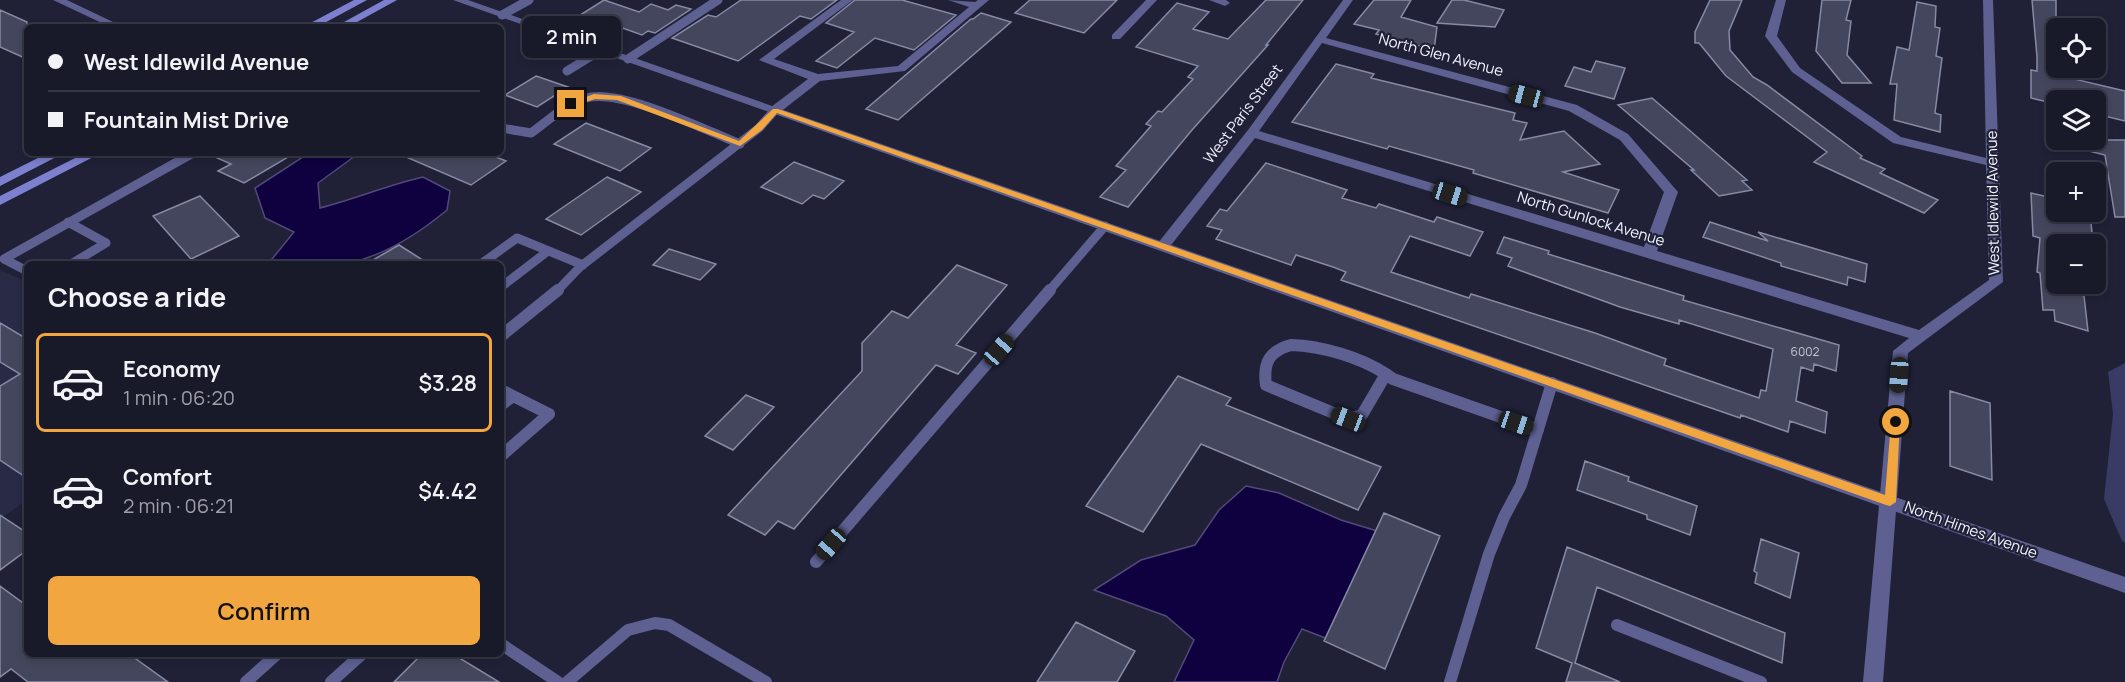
<!DOCTYPE html>
<meta charset="utf-8">
<style>
body{margin:0;font-family:Manrope,sans-serif;background:#252635;color:#f1f3f6;height:100vh;display:flex;flex-direction:column;font-size:22px;white-space:nowrap}
*{box-sizing:border-box;margin:0}
p{font-size:20px;color:#9fa0a8}
.icon{flex:none;width:33px;height:33px;fill:none;stroke:currentColor;stroke-width:2;stroke-linecap:round;stroke-linejoin:round}
.map{position:relative;flex:1;overflow:hidden}
.side{position:absolute;left:24px;top:261px;width:480px;height:396px;display:flex;flex-direction:column;background:#181929;border-radius:9px;box-shadow:0 3px 9px #0003,0 0 0 2px #363846}
.side>*{flex:none}
.guide{position:absolute;left:24px;top:24px;width:480px;height:132px;border-radius:9px;box-shadow:0 3px 9px #0003,0 0 0 2px #363846;display:grid;align-content:center;height:132px;padding:0 24px;background:#181929}
.fabs{position:absolute;left:2046px;top:18px;display:grid;gap:12px}
.fabs a{display:grid;place-items:center;width:60px;height:60px;border-radius:9px;background:#181929;box-shadow:0 3px 9px #0003,0 0 0 2px #363846;font-size:30px}
.end{position:absolute;width:27px;height:27px;margin:-14px;border:8px solid #f1a63f;background:#111;box-shadow:0 0 0 3px #111}
.from{border-radius:50%}
.bubble{position:absolute;height:42px;border-radius:9px;background:#181929;box-shadow:0 3px 9px #0003,0 0 0 2px #363846;font-size:20px;font-weight:600;line-height:42px;text-align:center}
.car{position:absolute;width:18px;height:36px;margin:-18px -9px;border-radius:8px;box-shadow:0 0 4px 2px #0007;background:linear-gradient(#222 24%,#8ab4d8 0 40%,#222 0 76%,#8ab4d8 0 86%,#222 0)}
.guide b{display:flex;align-items:center;gap:21px;height:57px;font-size:22px}
.guide b+b{border-top:2px solid #363846}
.guide i{width:15px;height:15px;background:#f1f3f6}
ul{padding:0;list-style:none}
li{display:flex;align-items:center;gap:18px;height:99px;margin:0 12px 9px;padding:0 12px;border:3px solid transparent;border-radius:9px}
li div{flex:1}
li b{display:block;font-size:22px}
li em{font-style:normal;font-weight:600}
li.active{border-color:#f1a63f}
li>.icon{width:54px;height:54px;stroke-width:1.5}
h2{padding:0 24px;font-size:27px;line-height:72px}
.button{display:flex;gap:12px;margin-top:auto;padding:12px 24px}
.button a{flex:1;height:69px;border-radius:9px;background:#f1a63f;color:#111;font-size:24px;font-weight:600;line-height:69px;text-align:center}
.map>svg:first-child{display:block}
</style>
<div class="map">
<svg width="2125" height="682" viewBox="0 0 2125 682">
<rect width="100%" height="100%" fill="#202137"/>
<path fill="#292a46" d="M0 270 27 282V500L0 519Z"/>
<path fill="#393b64" d="M2125 363V543L2122 541 2104 499 2113 414 2108 372Z"/>
<path fill="#0f003f" stroke="#534979" stroke-width="1.5" d="M309 153H359L318 183 320 208C355 199 388 185 423 177L450 191 447 210C418 234 386 255 349 263 328 268 291 264 268 264L294 232 265 218 255 188Z
M1246 486 1279 493 1341 520 1387 534 1341 644 1302 629 1284 662 1277 682H1174L1194 640 1166 616 1094 590 1141 560 1195 545 1219 510Z"/>
<path fill="#44465d" stroke="#878aa5" stroke-width="1.5" d="M604 0 639 12 651 4 668 10 676 5 691 9 655 33 648 31 642 35 606 22 602 25 577 17Z
M741 0H837L811 19 800 16 738 61 672 38 708 15 716 17Z
M855 0H902L956 15 914 50 875 38 837 68 816 61 854 32 826 23Z
M1030 0H1117L1084 33 1015 13Z
M1266 0H1303L1266 45H1268L1192 130 1128 207 1100 197 1126 170 1116 166 1151 126 1146 124 1158 111 1162 112 1193 79 1188 77 1198 66 1136 47 1177 3 1209 12 1193 29 1228 39Z
M1374 0H1411L1401 17 1437 27 1434 50 1376 34 1379 30 1354 24Z
M1452 0H1464L1504 10 1495 27 1437 23Z
M1710 0H1742L1729 31 1730 50 1753 77 1767 85 1862 156 1860 158 1885 169 1880 173 1938 200 1924 213 1814 162 1827 152 1726 76 1699 43H1695V32Z
M1822 0H1851L1846 20 1851 21 1847 55 1871 83H1842L1816 51Z
M2032 0H2056V68H2073L2074 79 2125 91V121L2096 114V100H2056V104L2031 98V70L2037 71V57Z
M1917 2 1936 6 1935 27 1940 28 1936 56 1942 58 1935 113 1941 115 1940 132 1894 120 1897 84H1890L1897 47 1909 50Z
M0 10 27 22V59L0 47Z
M981 13 1011 22 898 120 866 109 971 19H973Z
M1596 61 1625 68 1614 99 1565 86 1574 67 1591 72Z
M1336 64 1374 74 1371 78 1515 113 1513 120 1527 123 1520 140 1564 131 1600 164 1563 172 1619 190 1608 213 1473 173 1474 170 1389 146 1387 149 1292 122Z
M536 76 568 87 537 107 505 95Z
M1652 98 1747 180 1742 181 1752 190 1719 196 1691 170H1694L1618 105Z
M586 123 651 148 620 171 554 144Z
M2070 140H2125V217H2115L2105 155 2069 146Z
M206 153H295L244 183 218 171 231 164Z
M397 153H486L506 161 471 185Z
M794 162 844 181 824 199 813 195 802 204 761 187Z
M1266 163 1347 190 1342 198 1376 208 1379 204 1434 222 1437 217 1483 232 1470 256 1410 236 1391 272 1469 298 1471 294 1595 333 1666 359 1664 365 1759 398 1761 390 1766 391 1773 349 1679 320V324L1620 307 1508 266 1512 258 1497 253 1504 237 1549 251 1548 254 1684 296 1683 300 1839 345 1836 371 1814 364 1813 371 1801 367 1796 401 1827 412 1825 433 1790 421 1788 432 1741 415 1740 418 1341 280 1346 272 1333 267 1296 255 1291 265 1216 239 1222 230 1207 226 1220 209 1227 211Z
M607 177 641 192 581 235 546 219Z
M2031 193 2044 196H2056V212H2090L2093 244H2056V284H2080L2079 294 2084 296 2088 331 2055 321 2054 310H2043L2040 273 2037 272 2040 238 2033 236Z
M200 196 239 236 191 259 153 216Z
M1710 222 1768 241 1758 232 1867 264 1865 282 1848 277 1847 285 1781 266V263L1703 237Z
M399 245 429 264H366Z
M669 249 716 264 700 280 653 265Z
M957 265 1007 285 956 345 976 353 958 374 936 365 794 529 778 521 765 535 728 515 862 371V343L892 311 908 318Z
M0 323 27 339V478L0 460V386L20 374 0 362Z
M1178 376 1231 398 1226 405 1381 467 1358 510 1201 444 1143 532 1086 506Z
M1950 391 1990 403 1992 480 1950 466Z
M746 395 774 407 733 450 705 436Z
M1585 461 1629 477 1628 481 1697 506 1690 535 1647 519V515L1577 490Z
M1384 513 1440 536 1385 669 1324 641Z
M0 515 27 533V550L0 570Z
M1761 539 1799 553 1790 598 1755 583 1757 573 1754 571Z
M1567 547 1785 633 1782 663 1597 587 1575 663 1620 682H1566L1572 663 1536 648Z
M0 586 27 606V654H129L168 682H28L11 669 0 677Z
M1076 622 1135 651 1117 682H1037Z
M422 654H453L499 682H394Z"/>
<g fill="none" stroke-linecap="round" stroke-linejoin="round">
<path stroke="#5d6091" stroke-width="9" d="M502 15 529 0
M501 57V60
M628 59 718 0
M567 71 601 50
M501 128 531 133C548 121 565 104 586 98 621 88 705 130 740 144
M68 222 106 243 71 264
M481 264 517 238 583 265
M27 271 4 259 193 153
M501 287 548 251
M557 291 580 267 759 128 775 110
M1049 291 1105 226"/>
<path stroke="#5d6091" stroke-width="12" d="M501 336 558 290
M1291 345C1322 346 1360 357 1386 374L1362 415 1348 419 1266 385C1263 363 1269 351 1291 345Z
M1386 374 1393 379 1538 430
M501 390 513 396 501 405
M501 456 549 414 513 396
M816 562 1050 290
M1617 625 1761 682
M501 644 558 682
M246 682 277 654
M331 682 362 654
M567 682 628 630 655 623 669 625 766 682
M1450 682 1489 554 1504 517 1521 485 1552 383"/>
<path fill="#5d6091" fill-rule="evenodd" d="M53 0H67L113 22 112 24H104Z
M841 0H853L774 59 818 74 898 66 969 7 948 0 975 2 978 0H989L905 71 820 81 779 113H771V107L808 79 759 60Z
M1146 0H1157L1120 39H1112V35Z
M1209 0H1226L1230 3 1225 6Z
M1343 0H1353L1326 38 1577 105 1628 134 1678 192 1657 251 1919 330 1989 280 1986 165 1893 143 1792 72 1765 36 1776 0H1786L1777 36 1800 68 1901 137 1986 158 1983 0H1993L2003 282 1908 353 1883 682H1863L1893 351 1909 338 1255 138 1168 249H1158L1156 246 1158 243 1248 130ZM1322 43 1569 111 1620 140 1664 192 1644 247 1259 131Z"/>
<path fill="#5d6091" fill-rule="evenodd" d="M453 0H468L2125 577V593Z"/>
<path fill="#7d80cf" fill-rule="evenodd" d="M354 0H367L317 27H303Z
M384 0H397L348 27H335Z
M48 153H64L0 186V177Z
M85 153H101L0 205V196Z"/>
</g>
<path fill="#f1a63f" d="M594 94 621 96 739 141 773 109H778L1885 495 1891 422 1892 419H1900L1896 502 1890 506 1886 505 777 113 762 130 740 146 617 100 595 99 571 107 567 104Z"/>
<g text-anchor="middle" stroke-width="4.5" stroke-linejoin="round" paint-order="stroke">
<g font-size="12" fill="#c6c8d6">
<text x="1805" y="356">6002</text>
</g>
<g font-size="15" fill="#f1f3ff" stroke="#202137">
<text transform="translate(1441 55) rotate(15)" y="5">North Glen Avenue</text>
<text transform="translate(1243 114) rotate(-53)" y="5">West Paris Street</text>
<text transform="translate(1993 203) rotate(-91)" y="5">West Idlewild Avenue</text>
<text transform="translate(1591 219) rotate(17)" y="5">North Gunlock Avenue</text>
<text transform="translate(1971 530) rotate(20)" y="5">North Himes Avenue</text>
</g>
</g>
</svg>
<div class="fabs">
<a><svg class="icon" aria-label="locate" viewBox="0 0 24 24"><circle cx="12" cy="12" r="6"/><path d="M12 2v4M12 18v4M2 12h4M18 12h4"/></svg></a>
<a><svg class="icon" aria-label="layers" viewBox="0 0 24 24"><path d="M12 4l9 5-9 5-9-5zM3 14l9 5 9-5"/></svg></a>
<a>+</a>
<a>−</a>
</div>
<i class="end from" style="left:1896px;top:422px"></i>
<i class="end" style="left:571px;top:104px"></i>
<div class="bubble" style="left:522px;top:16px;width:99px">2 min</div>
<i class="car" style="left:1526px;top:96px;rotate:285deg"></i>
<i class="car" style="left:1450px;top:194px;rotate:107deg"></i>
<i class="car" style="left:999px;top:350px;rotate:41deg"></i>
<i class="car" style="left:1899px;top:375px;rotate:184deg"></i>
<i class="car" style="left:1348px;top:419px;rotate:291deg"></i>
<i class="car" style="left:1516px;top:423px;rotate:109deg"></i>
<i class="car" style="left:831px;top:544px;rotate:221deg"></i>
<div class="guide">
<b><i class="from"></i>West Idlewild Avenue</b>
<b><i></i>Fountain Mist Drive</b>
</div>
<section class="side">
<h2>Choose a ride</h2>
<ul>
<li class="active"><svg class="icon" aria-label="car" viewBox="0 0 24 24"><path d="M5 17H2v-5l4-1 3-4h7l3 4 3 1v5h-3M9 17h6M6 11h13"/><circle cx="7" cy="17" r="2"/><circle cx="17" cy="17" r="2"/></svg><div><b>Economy</b><p>1 min · 06:20</p></div><em>$3.28</em></li>
<li><svg class="icon" aria-label="car" viewBox="0 0 24 24"><path d="M5 17H2v-5l4-1 3-4h7l3 4 3 1v5h-3M9 17h6M6 11h13"/><circle cx="7" cy="17" r="2"/><circle cx="17" cy="17" r="2"/></svg><div><b>Comfort</b><p>2 min · 06:21</p></div><em>$4.42</em></li>
</ul>
<div class="button"><a>Confirm</a></div>
</section>
</div>
